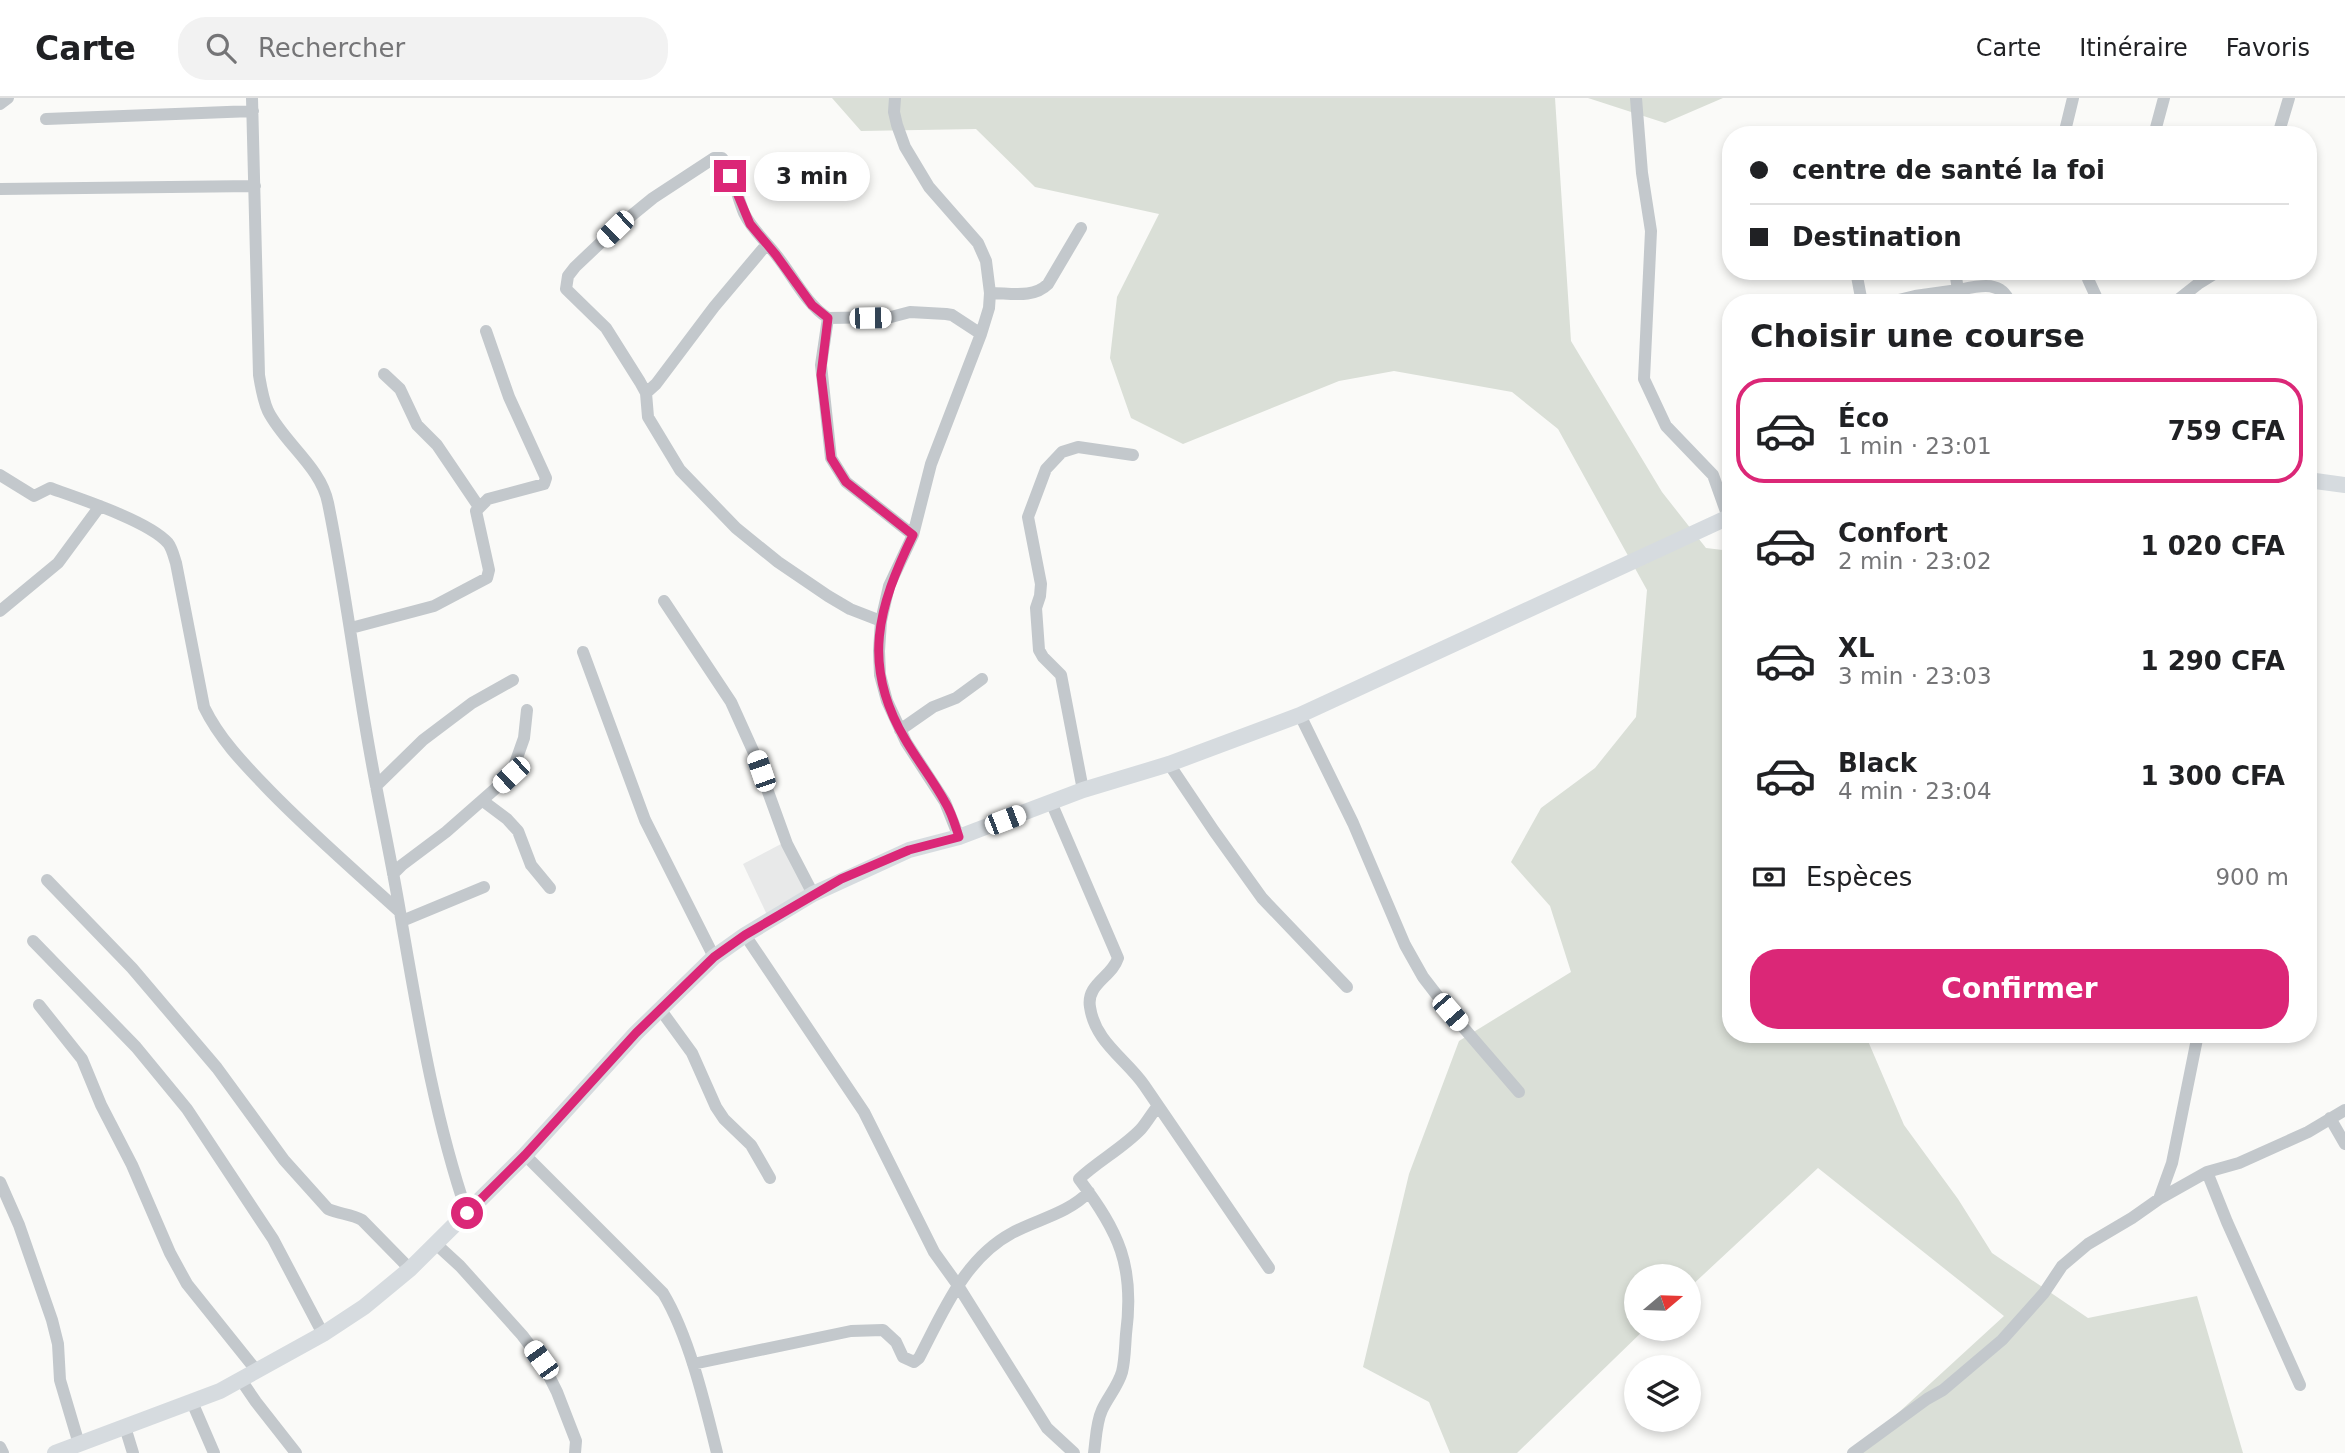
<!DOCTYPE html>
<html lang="fr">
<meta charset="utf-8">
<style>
body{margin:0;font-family:"DejaVu Sans",sans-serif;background:#f2f2f2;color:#202124;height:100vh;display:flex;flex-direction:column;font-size:26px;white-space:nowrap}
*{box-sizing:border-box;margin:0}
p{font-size:23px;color:#757577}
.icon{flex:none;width:38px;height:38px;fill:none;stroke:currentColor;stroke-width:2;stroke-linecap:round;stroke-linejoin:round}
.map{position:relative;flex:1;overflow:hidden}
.sheet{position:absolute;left:1722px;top:196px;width:595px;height:749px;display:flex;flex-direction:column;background:#fff;border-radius:28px;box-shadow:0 4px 10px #0003}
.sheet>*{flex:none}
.guide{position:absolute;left:1722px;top:28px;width:595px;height:154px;border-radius:28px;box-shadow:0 4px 10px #0003;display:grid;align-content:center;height:154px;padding:0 28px;background:#fff}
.needle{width:46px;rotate:71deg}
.buttons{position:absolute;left:1624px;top:1166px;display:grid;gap:14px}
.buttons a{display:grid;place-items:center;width:77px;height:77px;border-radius:50%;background:#fff;box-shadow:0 4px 10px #0003;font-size:35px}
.end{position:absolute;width:32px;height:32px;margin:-16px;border:9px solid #db2777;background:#fff;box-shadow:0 0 0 4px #fff}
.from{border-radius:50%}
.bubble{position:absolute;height:49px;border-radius:24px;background:#fff;box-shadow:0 4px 10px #0003;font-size:23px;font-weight:700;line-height:49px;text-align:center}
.car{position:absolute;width:21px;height:42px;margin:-21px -10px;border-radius:9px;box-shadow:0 0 5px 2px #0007;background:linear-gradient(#fff 24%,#345 0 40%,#fff 0 76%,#345 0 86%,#fff 0)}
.guide b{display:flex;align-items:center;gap:24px;height:66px;font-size:26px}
.guide b+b{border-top:2px solid #e0e0e0}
.guide i{width:18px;height:18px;background:#202124}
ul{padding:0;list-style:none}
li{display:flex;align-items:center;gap:21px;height:105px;margin:0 14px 10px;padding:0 14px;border:4px solid transparent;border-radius:28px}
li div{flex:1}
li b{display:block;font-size:26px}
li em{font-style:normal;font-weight:700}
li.active{border-color:#db2777}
li>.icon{width:63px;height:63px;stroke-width:1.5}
h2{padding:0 28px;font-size:32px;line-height:84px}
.pay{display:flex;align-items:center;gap:18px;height:77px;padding:0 28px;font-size:26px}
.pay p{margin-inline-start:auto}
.cta{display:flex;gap:14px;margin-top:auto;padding:14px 28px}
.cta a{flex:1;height:80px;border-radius:28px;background:#db2777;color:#fff;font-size:28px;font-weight:700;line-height:80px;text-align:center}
header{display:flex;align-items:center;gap:42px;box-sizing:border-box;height:98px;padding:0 35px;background:#fff;border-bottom:2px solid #e0e0e0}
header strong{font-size:33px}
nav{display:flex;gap:38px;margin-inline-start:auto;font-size:24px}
.search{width:490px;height:63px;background:#f2f2f2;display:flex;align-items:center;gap:18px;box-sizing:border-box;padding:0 24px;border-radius:28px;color:#757577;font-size:26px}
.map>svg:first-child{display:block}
</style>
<header>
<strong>Carte</strong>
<div class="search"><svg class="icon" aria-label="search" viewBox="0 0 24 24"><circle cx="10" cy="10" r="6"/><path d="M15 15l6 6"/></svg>Rechercher</div>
<nav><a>Carte</a><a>Itinéraire</a><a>Favoris</a></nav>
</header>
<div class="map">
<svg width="2345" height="1355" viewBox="0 0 2345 1355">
<rect width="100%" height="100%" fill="#fafaf8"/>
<path fill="#e8e9e9" d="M781 746 807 795 768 819 743 766Z"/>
<path fill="#dadfd7" d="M832 0H1555L1571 243 1662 394 1706 450 1731 453V936H1865L1904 1027 1958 1101 1992 1155 2088 1220 2197 1198 2243 1355H1862L1861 1349 2004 1218 1818 1070 1689 1190V1178H1636V1230H1646L1517 1355H1450L1429 1304 1363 1269 1409 1076 1459 943 1571 874 1550 808 1511 764 1541 710 1595 670 1636 619 1647 492 1558 331 1512 294 1394 273 1339 283 1183 346 1131 320 1110 260 1117 199 1159 116 1035 89 976 31 861 33Z
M1588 0H1723L1665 25Z"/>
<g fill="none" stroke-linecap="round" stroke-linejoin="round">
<path stroke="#c3c8cc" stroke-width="12" d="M252 0 259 277C261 289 263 302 268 313 284 345 321 369 328 405 345 488 355 572 370 655 380 712 393 769 402 826 419 924 435 1021 467 1115
M895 0 894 14 897 27 905 49 929 89 978 145 986 163 990 195 989 210 981 236 931 366 913 437 889 488 881 523 879 553 880 577 887 603 906 644 945 704 959 739
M1636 0 1642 75 1651 133 1644 281 1666 328 1713 377 1728 419
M0 6 8 0
M46 21 253 13
M2064 37 2073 0
M2154 37 2164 0
M2278 37 2289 0
M0 91 255 88
M1856 173 1862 205
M2088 181 2099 205
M1958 192C1978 188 2001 181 2010 205
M990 195C1010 195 1033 201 1048 186L1081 130
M1886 205 1915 198 1958 192 1955 173
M2174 205 2198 186 2219 173
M828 220 891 219 910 214 946 216 952 217 981 236
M384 276 400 291 417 327 437 347 479 409
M646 295 656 286 714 209 767 146
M0 377 34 398 50 390C78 400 149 423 168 445 172 450 174 459 176 465L204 609C220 642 245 667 270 693 311 735 356 774 399 813
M664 503 731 604 754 655 787 746 813 796
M0 513 58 465 100 408
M881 523 850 511 828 498 778 464 736 430 680 372 648 319 646 295 640 284 606 230 566 191 568 178 575 169 615 131 653 100 714 60H722C731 70 738 101 744 115 752 132 766 143 777 158 793 178 806 206 828 220L821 267 831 360 846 384 913 437
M351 530 434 508 487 480 489 472 476 413 488 401 544 386 546 380 509 299 486 233
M583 554 645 722 714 859
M1300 617 1353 725 1405 847 1423 879 1450 914 1519 994
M900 632 933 609 956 600 982 581
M1169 666 1214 733 1262 800 1347 889
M376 688 423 642 472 605 513 582
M1083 692 1061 577 1043 559 1039 552 1036 510 1040 498 1041 486 1028 419 1046 371 1062 354 1078 349 1133 357
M483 703 507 721 518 733 531 767 550 790
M1051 704 1118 860C1112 879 1086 886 1090 909 1095 944 1126 961 1144 987 1186 1048 1227 1109 1269 1170
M393 776 402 767 446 734 511 677 524 640 527 612
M47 782 132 870 217 970 284 1062 328 1111C339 1116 351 1116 362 1122L410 1171
M402 823 484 789
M745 837 864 1014 934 1154 957 1186 1047 1330 1074 1355
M33 843 136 949 187 1011 273 1141 323 1236
M39 907 82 961 101 1007 132 1067 170 1155 187 1186 256 1272
M660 911 692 955 716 1009 724 1021 751 1047 770 1080
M2330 1020 2345 1046
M525 1057 663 1195C689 1238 705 1306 717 1355
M2207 1074 2227 1124 2300 1287
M0 1084 19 1127 52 1222 58 1246 60 1282 79 1346
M2159 1101 2172 1065 2198 936
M436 1146 460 1168 522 1237 541 1262 557 1294 576 1343 575 1355
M693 1266 851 1233 883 1232 896 1244 903 1259 914 1264 919 1260C943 1214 964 1161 1012 1135 1038 1121 1067 1116 1089 1094
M241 1282 256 1304 296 1355
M192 1304 214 1355
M125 1329 133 1355
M0 1349 3 1355
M1094 1355C1096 1341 1096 1325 1102 1312 1108 1299 1118 1288 1122 1274 1125 1262 1125 1248 1126 1236 1135 1168 1119 1134 1079 1081 1098 1063 1123 1050 1141 1031 1147 1024 1152 1015 1158 1008
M1853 1355 1927 1301 1943 1292 2002 1242 2044 1195 2062 1168 2088 1146 2132 1120 2159 1101 2207 1074 2239 1065 2308 1034 2345 1012"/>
<path stroke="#d6dbdf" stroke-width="16" d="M2308 382 2345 387
M55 1355 220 1293 323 1236 364 1209 410 1171 525 1057 636 935 714 859 745 837 813 796 909 752 959 739 1083 692 1169 666 1300 617 1731 418"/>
</g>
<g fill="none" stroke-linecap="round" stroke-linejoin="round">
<path stroke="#db2777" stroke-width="9" d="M467 1115 525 1057 636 935 714 859 745 837 841 781 909 752 959 739C955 727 952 715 945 704 933 682 917 662 905 641 861 567 878 509 913 437L846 384 831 360 821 277 828 220 812 207 776 157 750 126 730 78"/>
</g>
</svg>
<div class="buttons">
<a><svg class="needle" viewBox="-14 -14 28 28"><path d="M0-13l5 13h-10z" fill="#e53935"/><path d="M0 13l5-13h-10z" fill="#757577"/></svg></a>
<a><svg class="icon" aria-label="layers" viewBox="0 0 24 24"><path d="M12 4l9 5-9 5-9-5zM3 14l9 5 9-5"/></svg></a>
</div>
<i class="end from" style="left:467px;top:1115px"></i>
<i class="end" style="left:730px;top:78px"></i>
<div class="bubble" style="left:754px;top:54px;width:116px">3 min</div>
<i class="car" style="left:615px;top:131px;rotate:226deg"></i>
<i class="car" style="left:870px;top:220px;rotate:89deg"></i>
<i class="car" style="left:761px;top:673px;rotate:341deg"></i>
<i class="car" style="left:511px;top:677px;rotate:227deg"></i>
<i class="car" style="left:1005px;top:722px;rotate:69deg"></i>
<i class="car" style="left:1450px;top:914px;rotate:139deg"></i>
<i class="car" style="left:541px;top:1262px;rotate:324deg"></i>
<div class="guide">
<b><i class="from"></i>centre de santé la foi</b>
<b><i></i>Destination</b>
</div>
<section class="sheet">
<h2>Choisir une course</h2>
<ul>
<li class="active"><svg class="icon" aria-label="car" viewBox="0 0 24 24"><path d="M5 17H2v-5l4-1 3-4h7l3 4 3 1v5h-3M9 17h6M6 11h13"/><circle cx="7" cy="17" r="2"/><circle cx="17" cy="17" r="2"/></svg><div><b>Éco</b><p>1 min · 23:01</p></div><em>759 CFA</em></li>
<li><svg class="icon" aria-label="car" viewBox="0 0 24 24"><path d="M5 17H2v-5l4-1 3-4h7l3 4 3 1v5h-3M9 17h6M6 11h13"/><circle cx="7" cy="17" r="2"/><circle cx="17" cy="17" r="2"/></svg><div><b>Confort</b><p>2 min · 23:02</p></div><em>1 020 CFA</em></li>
<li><svg class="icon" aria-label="car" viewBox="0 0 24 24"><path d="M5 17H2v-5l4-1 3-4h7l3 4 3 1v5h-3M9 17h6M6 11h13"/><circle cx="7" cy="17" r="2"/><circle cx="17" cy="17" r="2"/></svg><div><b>XL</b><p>3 min · 23:03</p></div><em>1 290 CFA</em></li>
<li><svg class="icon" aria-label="car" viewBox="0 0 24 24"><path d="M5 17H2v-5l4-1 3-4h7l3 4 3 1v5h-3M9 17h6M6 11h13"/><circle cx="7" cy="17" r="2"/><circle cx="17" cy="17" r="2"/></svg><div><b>Black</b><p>4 min · 23:04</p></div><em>1 300 CFA</em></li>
</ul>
<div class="pay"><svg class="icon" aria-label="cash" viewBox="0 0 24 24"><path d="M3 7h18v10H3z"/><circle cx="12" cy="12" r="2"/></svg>Espèces<p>900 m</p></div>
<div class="cta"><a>Confirmer</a></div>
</section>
</div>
